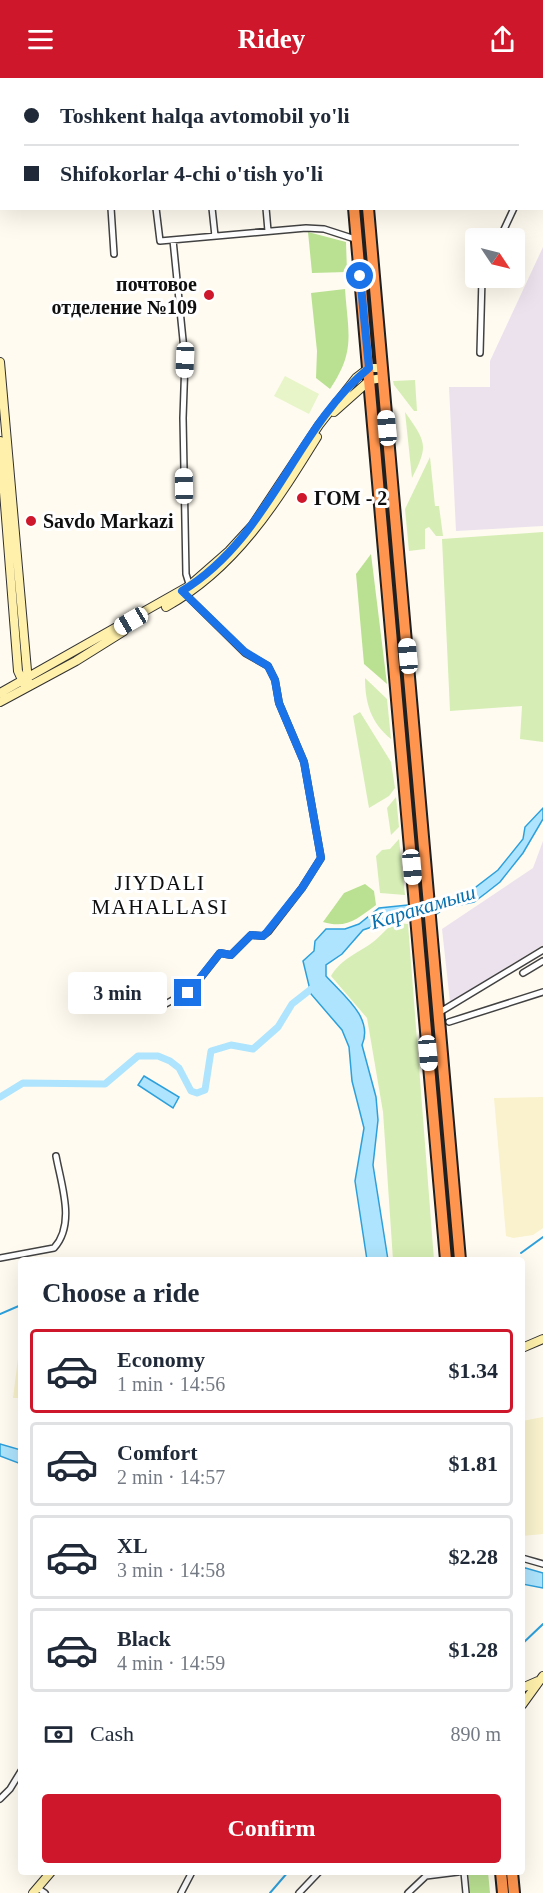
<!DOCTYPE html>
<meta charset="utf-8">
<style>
body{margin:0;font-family:"Times New Roman",serif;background:#f2f2f3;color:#1f2937;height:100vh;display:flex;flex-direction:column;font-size:22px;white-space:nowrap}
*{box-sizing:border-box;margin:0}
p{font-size:20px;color:#747a83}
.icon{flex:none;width:33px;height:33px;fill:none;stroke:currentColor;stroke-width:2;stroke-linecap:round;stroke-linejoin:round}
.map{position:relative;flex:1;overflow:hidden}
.panel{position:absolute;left:18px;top:1179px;width:507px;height:618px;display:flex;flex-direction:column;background:#fff;border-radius:6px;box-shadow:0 6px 24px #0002}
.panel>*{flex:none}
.top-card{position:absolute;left:0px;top:0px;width:543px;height:132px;box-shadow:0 6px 24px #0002;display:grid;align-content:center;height:132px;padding:0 24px;background:#fff}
.needle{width:39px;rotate:125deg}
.buttons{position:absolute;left:465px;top:150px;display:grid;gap:12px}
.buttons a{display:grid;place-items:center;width:60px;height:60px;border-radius:6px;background:#fff;box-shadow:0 6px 24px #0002;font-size:30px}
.end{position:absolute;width:27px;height:27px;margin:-14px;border:8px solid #1a73e8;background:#fff;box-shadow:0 0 0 3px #fff}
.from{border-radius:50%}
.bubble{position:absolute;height:42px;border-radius:6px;background:#fff;box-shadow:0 6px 24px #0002;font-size:20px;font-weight:600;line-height:42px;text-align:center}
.car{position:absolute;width:18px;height:36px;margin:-18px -9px;border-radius:8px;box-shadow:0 0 4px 2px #0007;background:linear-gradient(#fff 24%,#345 0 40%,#fff 0 76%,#345 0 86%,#fff 0)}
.top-card b{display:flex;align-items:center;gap:21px;height:57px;font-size:22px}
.top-card b+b{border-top:2px solid #e0e1e3}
.top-card i{width:15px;height:15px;background:#1f2937}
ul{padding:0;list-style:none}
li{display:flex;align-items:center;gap:18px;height:84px;margin:0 12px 9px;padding:0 12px;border:3px solid #e0e1e3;border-radius:6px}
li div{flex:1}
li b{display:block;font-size:22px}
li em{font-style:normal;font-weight:600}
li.active{border-color:#ce172a}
li>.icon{width:54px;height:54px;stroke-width:1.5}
h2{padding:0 24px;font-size:27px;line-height:72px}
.pay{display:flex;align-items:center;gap:15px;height:66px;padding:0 24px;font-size:22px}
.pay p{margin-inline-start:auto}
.cta{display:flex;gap:12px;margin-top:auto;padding:12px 24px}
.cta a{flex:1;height:69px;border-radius:6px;background:#ce172a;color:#fff;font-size:24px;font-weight:600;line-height:69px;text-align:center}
header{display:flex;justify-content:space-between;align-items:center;height:78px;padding:0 24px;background:#ce172a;color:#fff;font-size:27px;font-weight:600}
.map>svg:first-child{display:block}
</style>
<header><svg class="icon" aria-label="menu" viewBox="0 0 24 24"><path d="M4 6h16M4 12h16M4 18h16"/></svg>Ridey<svg class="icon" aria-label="share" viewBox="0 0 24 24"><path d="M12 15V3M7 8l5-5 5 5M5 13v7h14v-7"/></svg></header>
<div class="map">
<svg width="543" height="1815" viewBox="0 0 543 1815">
<rect width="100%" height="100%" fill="#fffbf0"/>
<path fill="#ece2ee" d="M543 169V448L456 453 449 309H490V283Z
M543 763V867L450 924 442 851 533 790Z"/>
<path fill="#f9f2cd" d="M543 1019V1150L533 1157 513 1160 506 1158 494 1020Z
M19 1272H21V1320H13Z
M543 1339V1456L522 1458V1343Z"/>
<path fill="#d6eeb5" d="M415 302 417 333H414L394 307 393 303Z
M378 310 399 548H395L373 311Z
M405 334C426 364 429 367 412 400Z
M430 379 435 428H439L443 458H436L429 449 425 451V471L409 473 405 431Z
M543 454V664L520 661 522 628 450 633 442 461Z
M396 566H400L420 787H416Z
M365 600 387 621 391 661C371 645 365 625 365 600Z
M360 634 391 684 395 710 389 718 369 730 353 638Z
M396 719 399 749 391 757 387 730Z
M399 761 405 817 380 815 376 778 382 772 390 771Z
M395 845 408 846 434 1182H393L383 1034 367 940 331 898C342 880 357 876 373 864 381 858 386 850 395 845Z
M423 861H427L450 1117H446Z"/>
<path fill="#bae192" d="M308 154 346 164 347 194 312 195Z
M345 211C348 255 356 273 330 311L316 300 317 273 311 215Z
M371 476 387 606 364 586 356 496Z
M365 806 374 813 376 827C357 841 347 851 323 844L344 815Z
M468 1794H488L490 1815H470Z"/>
<path fill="#e7f5c8" d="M285 298 319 316 309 336 274 318Z"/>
<path fill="#aee4fd" stroke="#2da0dc" stroke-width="1.5" d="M543 730V741L523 775 500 804 486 815 474 824 445 830 434 838 401 839 363 852 342 876 326 887V898C343 917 374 940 362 967L376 1019 378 1042 373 1087 388 1182H367L355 1103 364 1050 352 1003 349 969 342 952 311 916 303 883 314 873 315 863 326 851H345L359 846 379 830 447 823 468 815 498 792 523 761 525 749Z
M144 998 179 1019 173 1030 138 1007Z
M0 1366 21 1372V1386L0 1378Z
M522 1489 543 1495V1510L522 1506Z"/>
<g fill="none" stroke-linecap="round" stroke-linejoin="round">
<path stroke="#2da0dc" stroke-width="2" d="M521 1175 543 1159
M0 1236 21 1227
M522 1566 543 1546
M270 1815 288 1794"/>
<path stroke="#aee4fd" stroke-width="7" d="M0 1019 23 1005 105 1006 138 978H158L170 983 179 990 191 1013 197 1015 205 1012 211 973 231 967 253 971 278 949 292 926 315 908"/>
<g stroke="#424242" stroke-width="8">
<path id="street" d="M73 0 75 2
M255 0V2
M522 0 525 2
M154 1 174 0
M475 2 476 0
M542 3 543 2
M542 42 543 43
M542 71 543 67
M111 130 114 176
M156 130 160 163 306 150 324 151 355 161
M212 130 215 158
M266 130 268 153
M500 160 514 130
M173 162 185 282 183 340 186 496 190 509
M480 275 482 200
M523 895 543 883
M160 929 191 912 220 875 231 877 251 857 263 858 268 854 302 810 321 780 304 684 279 625 275 602 268 588 245 575 184 515
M440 934 543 872
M449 944 543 914
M0 1180 54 1170C76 1146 61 1106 56 1078
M522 1480 543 1486
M0 1721 10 1711 21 1693
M464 1794 466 1815
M39 1811 45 1815
M181 1815 192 1794
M299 1815 319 1794
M408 1815 426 1798 458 1794"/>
</g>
<g stroke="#313131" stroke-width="10">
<path id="secondary" d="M0 284 28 604
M334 334 370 302 383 300
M0 363 18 593 24 606
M166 529C236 490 276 425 317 359
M0 615 189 508 229 473 252 448 319 347 356 300 369 290H382
M0 624 76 583 124 553
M522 1270 543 1261
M522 1610 538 1603
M522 1627 543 1598
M33 1815 51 1794"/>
</g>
<g stroke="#202020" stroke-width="14">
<path id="highway" d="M342 0V2
M356 0V2
M354 130 446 1182
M368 130 460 1182
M501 1794 503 1815
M512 1794 514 1815"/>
</g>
<use href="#street" stroke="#fff" stroke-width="5"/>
<use href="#secondary" stroke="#fff1ab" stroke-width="8"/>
<use href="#highway" stroke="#ff954e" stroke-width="10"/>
</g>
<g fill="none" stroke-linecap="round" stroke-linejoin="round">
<path stroke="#1a73e8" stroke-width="8" d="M188 915 220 875 231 877 251 857 263 858 267 854 302 810 321 780 304 684 279 625 275 602 268 588 245 574 182 513C271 459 294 351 369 290L360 198"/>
</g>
<g fill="#ce172a" stroke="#fff" stroke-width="2">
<circle cx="209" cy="217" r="6"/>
<circle cx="302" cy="420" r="6"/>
<circle cx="31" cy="443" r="6"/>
</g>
<g text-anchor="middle" stroke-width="6" stroke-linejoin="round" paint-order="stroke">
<g font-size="20" font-weight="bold" fill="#0f0f0f" stroke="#fff" text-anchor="start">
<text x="197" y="213" text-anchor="end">почтовое<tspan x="197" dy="23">отделение №109</tspan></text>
<text x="314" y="427">ГОМ - 2</text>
<text x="43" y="450">Savdo Markazi</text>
</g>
<g font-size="21" letter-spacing="1.5" fill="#0f0f0f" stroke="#fff">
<text x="160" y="812">JIYDALI<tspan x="160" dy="24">MAHALLASI</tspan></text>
</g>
<g font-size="21" font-style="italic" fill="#0970af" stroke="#fff">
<text transform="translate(423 829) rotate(-17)" y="7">Каракамыш</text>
</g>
</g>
</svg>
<div class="buttons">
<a><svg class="needle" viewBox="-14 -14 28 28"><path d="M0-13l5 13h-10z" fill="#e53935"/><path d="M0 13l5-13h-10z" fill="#747a83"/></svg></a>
</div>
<i class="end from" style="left:360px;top:198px"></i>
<i class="end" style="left:188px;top:915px"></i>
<div class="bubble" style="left:68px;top:894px;width:99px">3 min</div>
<i class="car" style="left:185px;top:282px;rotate:182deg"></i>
<i class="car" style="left:387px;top:350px;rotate:355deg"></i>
<i class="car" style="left:184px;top:408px;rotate:359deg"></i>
<i class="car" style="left:131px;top:543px;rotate:240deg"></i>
<i class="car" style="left:408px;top:578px;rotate:355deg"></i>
<i class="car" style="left:412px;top:789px;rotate:175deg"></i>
<i class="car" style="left:428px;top:975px;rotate:175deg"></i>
<div class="top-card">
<b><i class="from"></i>Toshkent halqa avtomobil yo'li</b>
<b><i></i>Shifokorlar 4-chi o'tish yo'li</b>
</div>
<section class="panel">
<h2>Choose a ride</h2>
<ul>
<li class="active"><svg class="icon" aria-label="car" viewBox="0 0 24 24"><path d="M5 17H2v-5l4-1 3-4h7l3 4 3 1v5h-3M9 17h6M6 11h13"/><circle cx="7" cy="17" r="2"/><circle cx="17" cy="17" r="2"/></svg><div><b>Economy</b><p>1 min · 14:56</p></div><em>$1.34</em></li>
<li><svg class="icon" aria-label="car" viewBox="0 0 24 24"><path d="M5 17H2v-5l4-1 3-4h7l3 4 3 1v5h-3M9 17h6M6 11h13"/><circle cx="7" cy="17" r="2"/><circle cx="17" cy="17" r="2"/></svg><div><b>Comfort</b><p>2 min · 14:57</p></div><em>$1.81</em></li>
<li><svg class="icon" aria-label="car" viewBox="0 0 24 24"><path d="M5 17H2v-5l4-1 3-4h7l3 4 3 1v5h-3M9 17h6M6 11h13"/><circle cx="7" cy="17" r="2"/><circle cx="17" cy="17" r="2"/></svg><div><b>XL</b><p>3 min · 14:58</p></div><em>$2.28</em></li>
<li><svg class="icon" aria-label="car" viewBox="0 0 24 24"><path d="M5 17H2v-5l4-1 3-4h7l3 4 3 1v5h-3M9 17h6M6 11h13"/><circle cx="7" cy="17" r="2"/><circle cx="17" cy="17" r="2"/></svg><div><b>Black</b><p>4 min · 14:59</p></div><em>$1.28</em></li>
</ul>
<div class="pay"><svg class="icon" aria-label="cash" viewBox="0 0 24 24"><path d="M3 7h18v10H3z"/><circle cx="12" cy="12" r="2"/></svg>Cash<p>890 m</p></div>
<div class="cta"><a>Confirm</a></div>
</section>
</div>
